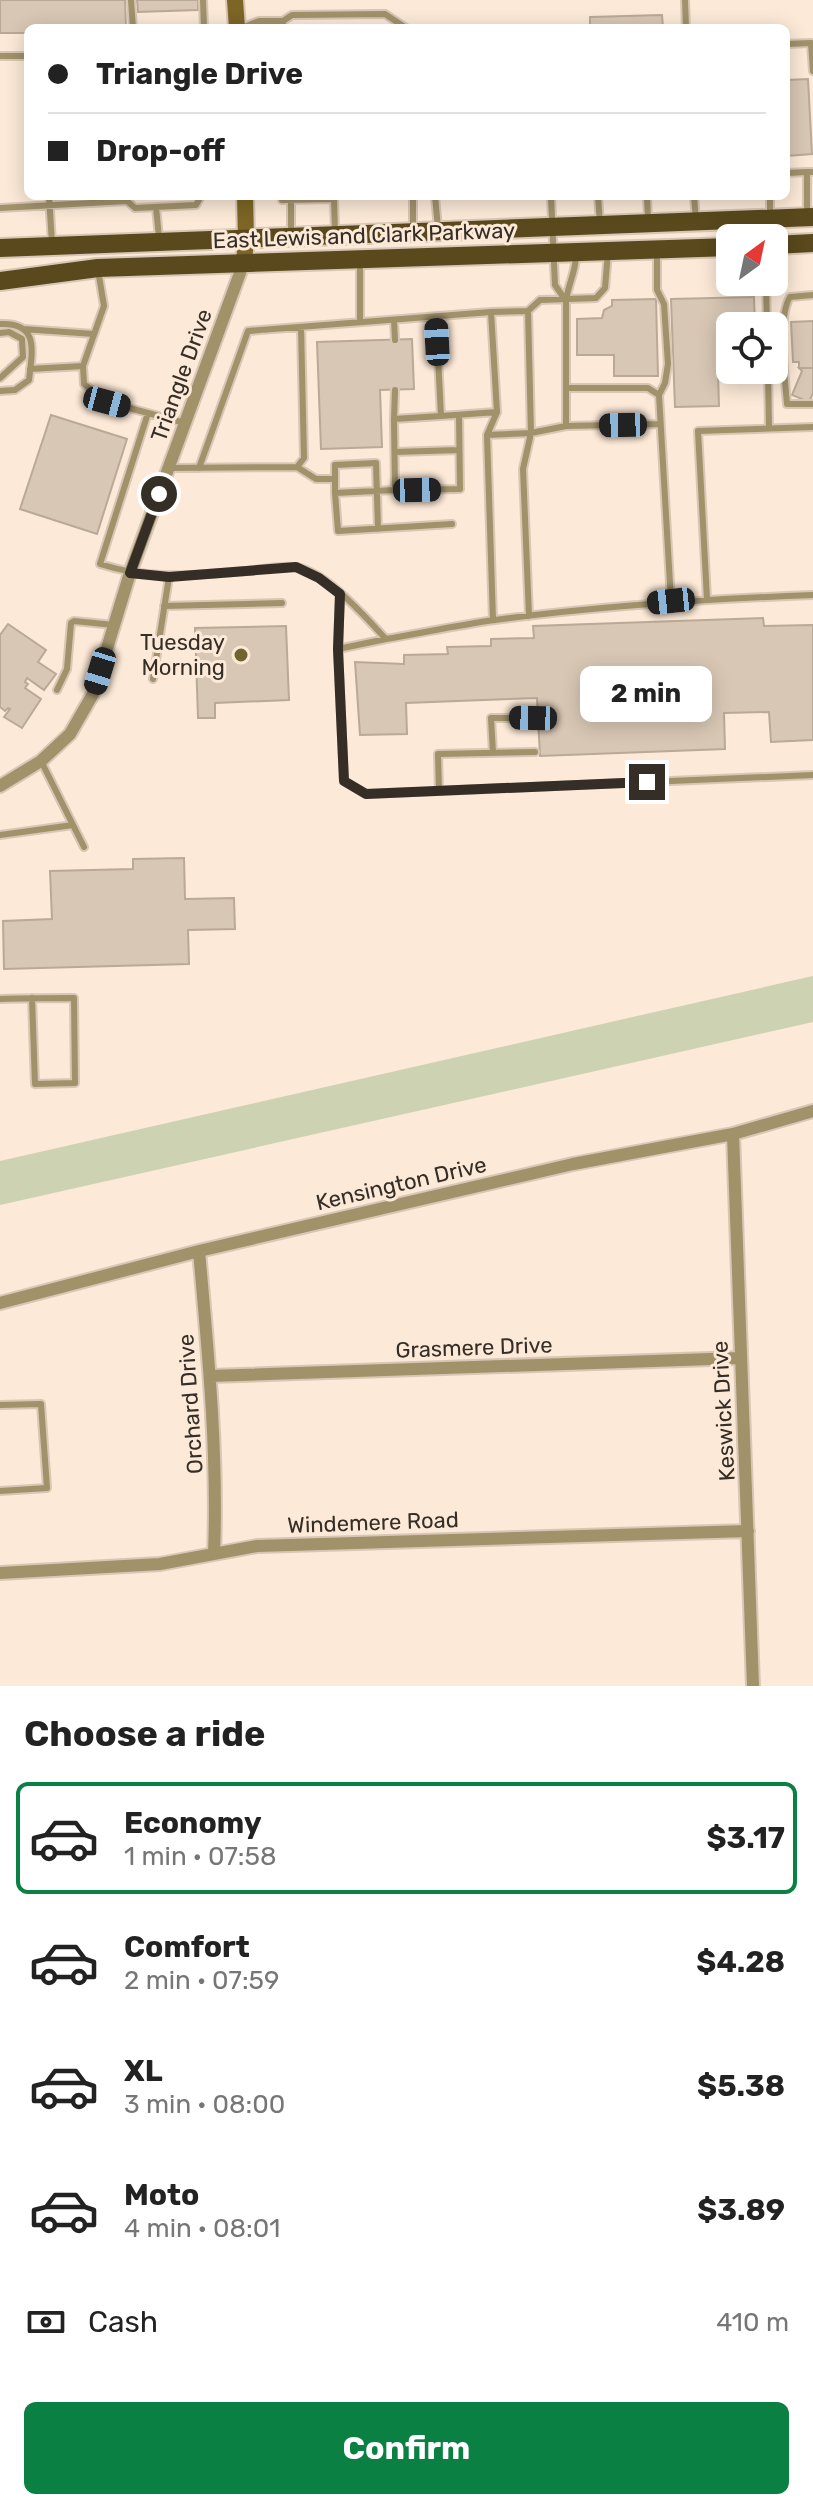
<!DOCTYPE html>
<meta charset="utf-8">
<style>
body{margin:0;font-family:Rubik,sans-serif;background:#f6f6f6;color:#222;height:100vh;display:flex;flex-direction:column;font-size:30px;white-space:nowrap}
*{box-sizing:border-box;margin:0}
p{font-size:26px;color:#767676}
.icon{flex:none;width:44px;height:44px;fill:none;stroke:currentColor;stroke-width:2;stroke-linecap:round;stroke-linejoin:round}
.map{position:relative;height:1686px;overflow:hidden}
.side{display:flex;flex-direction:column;background:#fff;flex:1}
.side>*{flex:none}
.banner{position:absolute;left:24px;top:24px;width:766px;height:176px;border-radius:12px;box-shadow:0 4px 20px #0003;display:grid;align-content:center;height:176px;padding:0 24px;background:#fff}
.needle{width:52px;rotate:33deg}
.fabs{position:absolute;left:716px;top:224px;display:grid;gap:16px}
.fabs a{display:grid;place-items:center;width:72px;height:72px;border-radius:12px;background:#fff;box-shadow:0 4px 20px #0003;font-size:40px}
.end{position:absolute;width:36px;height:36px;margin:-18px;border:10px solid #352e27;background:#fff;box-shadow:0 0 0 4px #fff}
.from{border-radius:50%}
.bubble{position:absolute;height:56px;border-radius:12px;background:#fff;box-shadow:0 4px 20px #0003;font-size:26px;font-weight:700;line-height:56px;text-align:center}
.car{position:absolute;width:24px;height:48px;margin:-24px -12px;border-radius:10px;box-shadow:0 0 6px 2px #0007;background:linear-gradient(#222 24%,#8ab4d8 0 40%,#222 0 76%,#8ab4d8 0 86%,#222 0)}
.banner b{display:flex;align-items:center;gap:28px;height:76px;font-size:30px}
.banner b+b{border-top:2px solid #e0e0e0}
.banner i{width:20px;height:20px;background:#222}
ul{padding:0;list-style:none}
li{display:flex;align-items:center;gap:24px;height:112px;margin:0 16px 12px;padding:0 8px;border:4px solid transparent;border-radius:12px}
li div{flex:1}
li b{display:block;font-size:30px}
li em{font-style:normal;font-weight:700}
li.on{border-color:#0b8043}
li>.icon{width:72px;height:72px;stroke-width:1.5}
h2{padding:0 24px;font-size:36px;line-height:96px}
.pay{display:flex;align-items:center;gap:20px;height:88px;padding:0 24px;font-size:30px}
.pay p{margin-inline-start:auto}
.action{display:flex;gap:16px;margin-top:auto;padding:16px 24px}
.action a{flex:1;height:92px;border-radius:12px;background:#0b8043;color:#fff;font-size:32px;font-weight:700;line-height:92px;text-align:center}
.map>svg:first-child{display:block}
</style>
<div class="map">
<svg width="813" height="1686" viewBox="0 0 813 1686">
<rect width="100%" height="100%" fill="#fce9d7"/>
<path fill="#cdd2b2" d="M813 976V1022L0 1205V1161Z"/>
<path fill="#d8c7b4" stroke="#baa997" stroke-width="2" d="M0 0H125L126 27 28 28V33H0Z
M137 0H198V10L138 12Z
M662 15 663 28H590V17Z
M380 26 383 28 310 27Z
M808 79 812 154 787 156 786 80Z
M754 297 755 326H730V370H757V373L718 374 719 406 675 407 671 299Z
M656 299 658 376H614V355H577V319L602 318 604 310 612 306V300Z
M813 321V368H799V362H793L791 322Z
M412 339 414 389 380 390 382 447 321 449 317 342Z
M799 368H813V393L809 402 792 395 802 371Z
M51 415 127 439 97 534 20 509Z
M763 618 764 626 813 625V740L771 742 769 712 724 713 725 749 540 756 537 698 406 703 407 734 360 735 355 662 404 664V655L448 654 447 647 491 646V639L534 638 533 626Z
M8 624 46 650 38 662 56 674 44 690 27 678 25 682 28 684 25 688 41 699 22 728 4 717 10 709 8 708 5 711 0 707V635Z
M286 626 289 700 215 703V718H198L195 628Z
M184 858 185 899 234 898 235 929 188 930 189 964 4 969 3 921 52 919 50 871 133 869V859Z"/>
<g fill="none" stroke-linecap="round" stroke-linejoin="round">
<g stroke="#d8c7b7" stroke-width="10">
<path id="service" d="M131 0 133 28
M203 0 204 28
M685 0 686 28
M283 21 292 15 385 14 406 28
M241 28 259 21H283V28
M786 44 811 43 813 71
M0 56H28
M786 173 807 172
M49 196 52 243
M282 196V200L334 199 335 231
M413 196V229
M435 196 438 228
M551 196 555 285 566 301
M598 196 600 224
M647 196 648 220
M694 196 696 220
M770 196V215
M291 200V236
M156 207 159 238
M0 208 127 201 135 208 196 205 201 196
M807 214V172H813
M657 253V290L664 304 668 364 665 383 659 395
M360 261V321
M98 270 104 306 83 366 84 384 107 402 185 423
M766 282 767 326
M813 295 790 297C777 318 785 378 787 404H813
M528 311 531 433 523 469 529 616
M436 318 441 416 497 412
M394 320 395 340
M0 324C40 322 32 352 29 380L15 390 0 391
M23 329 94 334
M0 333 9 332 22 339 23 357 0 378
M30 369 83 366
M768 370 769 428
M566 388H648L659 395 671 601
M395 390 394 419 441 416
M148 413 100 564C153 581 192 575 246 571 261 570 280 565 295 567 327 572 365 617 386 639 422 633 458 625 495 620 600 606 706 599 813 595
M394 419 395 490 460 489 459 415
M566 426V301C568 284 576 272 576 255
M487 435 531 433 566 426 660 424
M395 452 459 450
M297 467 316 479H335
M168 468 297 467 304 458 301 327
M199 468 248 331 491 312
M395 490 335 493 338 531 452 524
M335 493V465L376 463 378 529
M340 594 338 649 344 781 366 794 813 775
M707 599 698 431 813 427
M164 606 282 603
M493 620 487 435 497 412 491 312 528 311 540 300 596 298 605 288 608 252
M338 649 386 639
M153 679 169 577
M57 690 67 669 71 623 74 621 114 625
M493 753 491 718H533
M41 761 84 847
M439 791 438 754 535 752
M0 835 73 825
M0 999C24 998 49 998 74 998L75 1083 35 1084 32 998
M0 1405 41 1404 47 1488 0 1491"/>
</g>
<g stroke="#d8c7b7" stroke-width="16">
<path id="minor" d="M0 786 41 761 70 734 93 694 130 573 244 262
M733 1134 753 1686
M199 1251C208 1352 218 1452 214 1554
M0 1303 199 1251 573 1164 733 1134 813 1111
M210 1376 740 1358
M0 1573 160 1564 257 1546 748 1531"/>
</g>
<g stroke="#d8c7b7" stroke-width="20">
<path id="secondary" d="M235 0 237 28
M244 262 246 239 245 196"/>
</g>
<g stroke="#d8c7b7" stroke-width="22">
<path id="primary" d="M774 245 813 243
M0 248 813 217
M0 281 98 268 730 247"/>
</g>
<use href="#service" stroke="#a1926a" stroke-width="6"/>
<use href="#minor" stroke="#a1926a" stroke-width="12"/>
<use href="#secondary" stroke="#7c6525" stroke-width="16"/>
<use href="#primary" stroke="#59491c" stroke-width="18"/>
</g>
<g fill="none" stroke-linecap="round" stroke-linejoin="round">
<path stroke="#352e27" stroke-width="10" d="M159 494 130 573 169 577 296 567 319 578 340 594 338 649 344 781 366 794 647 782"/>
</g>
<circle fill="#716431" stroke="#fce9d7" stroke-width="3" cx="241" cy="655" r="8"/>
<g text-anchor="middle" stroke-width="6" stroke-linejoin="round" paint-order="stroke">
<g font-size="22" fill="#352e27" stroke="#fce9d7">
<text transform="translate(364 235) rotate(-2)" y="8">East Lewis and Clark Parkway</text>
<text transform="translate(181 375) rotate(-70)" y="8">Triangle Drive</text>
<text transform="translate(401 1183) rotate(-13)" y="8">Kensington Drive</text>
<text transform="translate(474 1347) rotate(-2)" y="8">Grasmere Drive</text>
<text transform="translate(190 1404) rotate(-94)" y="8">Orchard Drive</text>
<text transform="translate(723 1411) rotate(-93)" y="8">Keswick Drive</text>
<text transform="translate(373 1522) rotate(-2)" y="8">Windemere Road</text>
</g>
<g font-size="22" fill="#352e27" stroke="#fce9d7" text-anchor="end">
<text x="225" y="650">Tuesday<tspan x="225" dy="25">Morning</tspan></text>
</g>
</g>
</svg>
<div class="fabs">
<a><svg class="needle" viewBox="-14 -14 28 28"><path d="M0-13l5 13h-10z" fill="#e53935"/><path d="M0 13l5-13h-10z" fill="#767676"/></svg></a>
<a><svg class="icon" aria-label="locate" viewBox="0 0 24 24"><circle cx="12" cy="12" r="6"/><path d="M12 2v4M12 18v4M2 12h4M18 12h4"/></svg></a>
</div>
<i class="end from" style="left:159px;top:494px"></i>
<i class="end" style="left:647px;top:782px"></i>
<div class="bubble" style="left:580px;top:666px;width:132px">2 min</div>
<i class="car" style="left:437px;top:342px;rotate:357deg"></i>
<i class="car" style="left:107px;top:402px;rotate:105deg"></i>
<i class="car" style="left:623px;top:425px;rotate:269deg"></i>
<i class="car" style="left:417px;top:490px;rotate:89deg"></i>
<i class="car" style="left:671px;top:601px;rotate:264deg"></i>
<i class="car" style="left:100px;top:671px;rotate:197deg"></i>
<i class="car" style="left:533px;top:718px;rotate:271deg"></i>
<div class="banner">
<b><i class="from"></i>Triangle Drive</b>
<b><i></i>Drop-off</b>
</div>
</div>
<section class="side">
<h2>Choose a ride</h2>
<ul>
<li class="on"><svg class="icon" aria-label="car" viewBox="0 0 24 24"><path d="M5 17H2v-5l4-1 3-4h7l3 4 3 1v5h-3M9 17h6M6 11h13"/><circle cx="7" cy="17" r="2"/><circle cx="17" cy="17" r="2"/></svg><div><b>Economy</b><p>1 min · 07:58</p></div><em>$3.17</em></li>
<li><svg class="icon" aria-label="car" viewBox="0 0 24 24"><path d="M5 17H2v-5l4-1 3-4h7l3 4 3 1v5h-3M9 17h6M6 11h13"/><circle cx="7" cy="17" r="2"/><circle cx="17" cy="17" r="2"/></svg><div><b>Comfort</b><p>2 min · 07:59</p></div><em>$4.28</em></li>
<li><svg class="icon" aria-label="car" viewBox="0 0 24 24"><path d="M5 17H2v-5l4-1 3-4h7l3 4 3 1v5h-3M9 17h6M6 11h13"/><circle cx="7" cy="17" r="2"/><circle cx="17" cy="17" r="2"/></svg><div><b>XL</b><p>3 min · 08:00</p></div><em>$5.38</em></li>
<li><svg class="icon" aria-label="car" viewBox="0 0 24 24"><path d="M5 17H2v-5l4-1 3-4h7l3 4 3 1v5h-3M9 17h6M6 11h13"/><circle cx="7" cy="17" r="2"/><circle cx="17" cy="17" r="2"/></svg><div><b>Moto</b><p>4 min · 08:01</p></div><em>$3.89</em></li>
</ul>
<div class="pay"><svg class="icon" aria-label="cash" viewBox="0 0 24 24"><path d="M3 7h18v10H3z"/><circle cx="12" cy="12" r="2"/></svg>Cash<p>410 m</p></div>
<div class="action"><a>Confirm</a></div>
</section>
